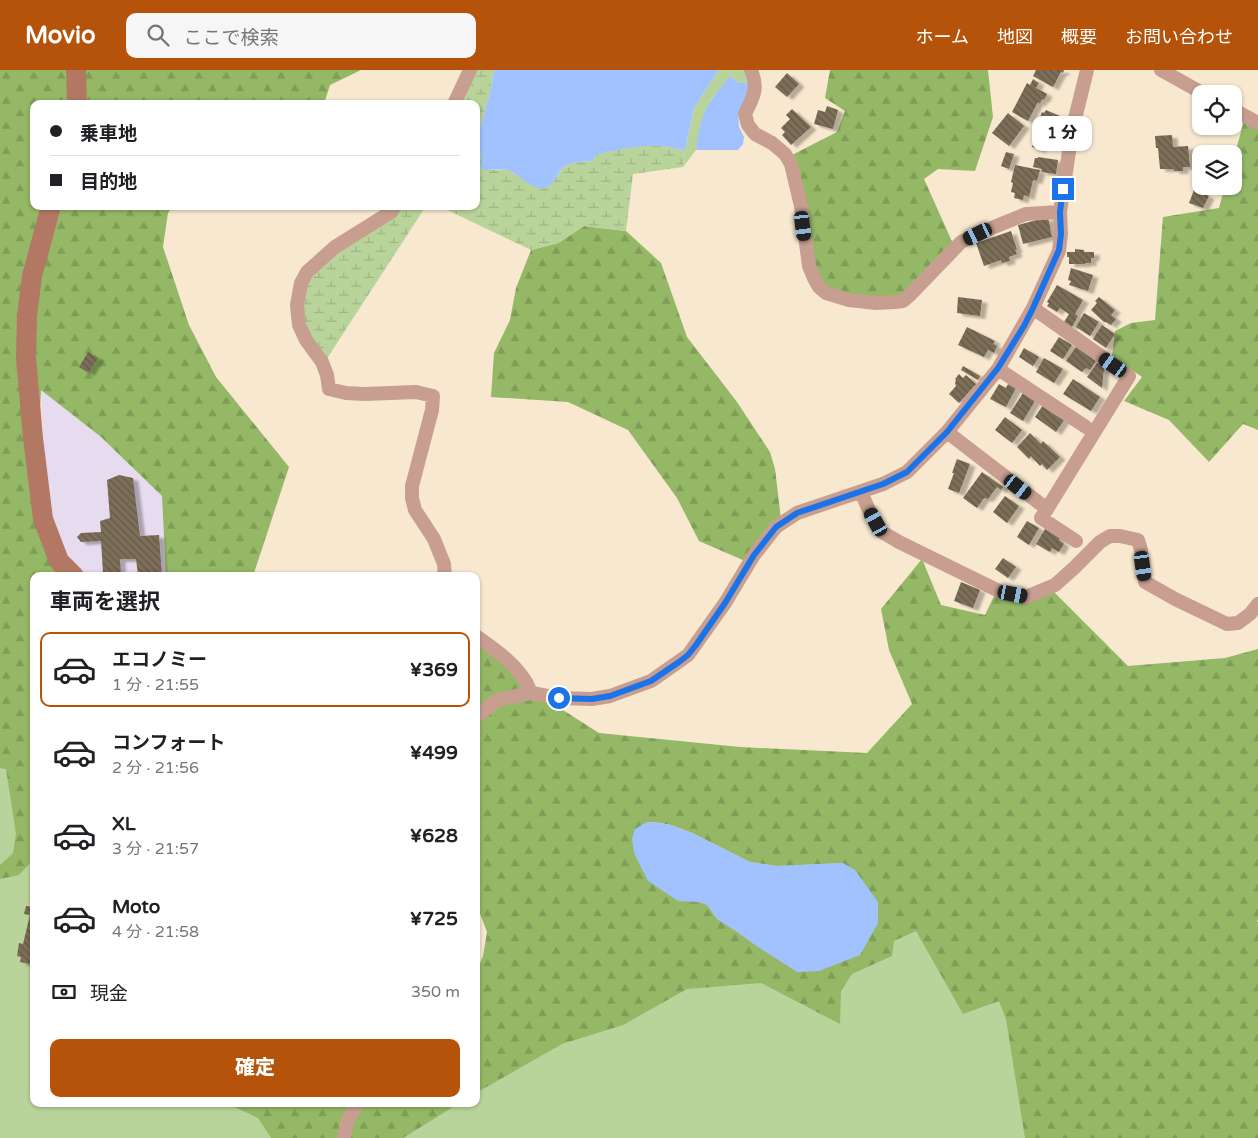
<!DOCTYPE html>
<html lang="ja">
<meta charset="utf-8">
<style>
body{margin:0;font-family:"Varela Round","Noto Sans JP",sans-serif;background:#f6f6f6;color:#202124;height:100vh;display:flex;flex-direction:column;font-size:19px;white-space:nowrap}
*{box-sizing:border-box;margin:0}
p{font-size:16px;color:#757577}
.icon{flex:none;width:28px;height:28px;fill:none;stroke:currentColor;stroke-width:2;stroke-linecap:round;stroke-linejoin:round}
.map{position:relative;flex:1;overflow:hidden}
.sheet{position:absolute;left:30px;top:502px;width:450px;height:535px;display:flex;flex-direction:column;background:#fff;border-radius:10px;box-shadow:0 1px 4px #0004}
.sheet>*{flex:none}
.guide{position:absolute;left:30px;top:30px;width:450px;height:110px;border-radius:10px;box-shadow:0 1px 4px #0004;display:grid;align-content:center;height:110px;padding:0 20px;background:#fff}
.buttons{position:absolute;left:1192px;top:15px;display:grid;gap:10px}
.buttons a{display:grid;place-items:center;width:50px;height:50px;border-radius:10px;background:#fff;box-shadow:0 1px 4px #0004;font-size:25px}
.end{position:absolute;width:22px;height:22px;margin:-11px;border:6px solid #1a73e8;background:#fff;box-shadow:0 0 0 2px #fff}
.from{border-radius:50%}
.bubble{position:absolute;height:35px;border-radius:10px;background:#fff;box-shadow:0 1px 4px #0004;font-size:16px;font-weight:800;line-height:35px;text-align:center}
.car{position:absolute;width:15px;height:30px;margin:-15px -8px;border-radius:6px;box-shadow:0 0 4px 1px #0007;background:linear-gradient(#222 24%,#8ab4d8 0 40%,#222 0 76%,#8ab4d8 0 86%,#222 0)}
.guide b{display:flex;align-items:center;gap:18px;height:48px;font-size:19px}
.guide b+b{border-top:1px solid #e0e0e0}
.guide i{width:12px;height:12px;background:#202124}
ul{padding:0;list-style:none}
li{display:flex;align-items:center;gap:15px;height:75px;margin:0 10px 8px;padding:0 10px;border:2px solid transparent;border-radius:10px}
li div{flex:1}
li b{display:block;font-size:19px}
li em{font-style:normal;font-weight:800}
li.selected{border-color:#b45309}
li>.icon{width:45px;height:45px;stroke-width:1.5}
h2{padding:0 20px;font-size:22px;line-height:60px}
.pay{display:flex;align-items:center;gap:12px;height:55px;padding:0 20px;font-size:19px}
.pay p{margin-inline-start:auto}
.primary-button{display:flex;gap:10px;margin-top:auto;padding:10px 20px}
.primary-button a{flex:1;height:58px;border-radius:10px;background:#b45309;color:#fff;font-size:20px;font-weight:800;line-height:58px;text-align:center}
header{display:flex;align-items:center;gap:30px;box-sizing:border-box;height:70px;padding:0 25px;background:#b45309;color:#fff}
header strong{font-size:24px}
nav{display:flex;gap:28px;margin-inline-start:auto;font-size:18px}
.search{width:350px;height:45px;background:#f6f6f6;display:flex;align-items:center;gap:12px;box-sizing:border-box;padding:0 18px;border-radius:10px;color:#757577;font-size:19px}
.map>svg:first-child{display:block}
</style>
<header>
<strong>Movio</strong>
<div class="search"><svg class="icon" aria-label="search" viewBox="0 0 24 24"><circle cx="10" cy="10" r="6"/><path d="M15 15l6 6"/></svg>ここで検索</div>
<nav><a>ホーム</a><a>地図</a><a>概要</a><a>お問い合わせ</a></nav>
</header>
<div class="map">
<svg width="1258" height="1068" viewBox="0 0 1258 1068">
<defs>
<pattern id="forest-firs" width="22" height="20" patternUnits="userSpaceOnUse" patternTransform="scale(1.25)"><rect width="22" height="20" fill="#94b865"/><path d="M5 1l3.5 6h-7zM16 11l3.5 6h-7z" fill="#7f9d56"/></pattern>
<pattern id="wetland-marsh" width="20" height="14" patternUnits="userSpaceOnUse" patternTransform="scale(1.25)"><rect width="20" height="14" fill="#b9d49a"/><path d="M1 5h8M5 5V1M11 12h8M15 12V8" fill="none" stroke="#9eb584"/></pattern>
<pattern id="building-back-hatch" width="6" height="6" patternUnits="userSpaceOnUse" patternTransform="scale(1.25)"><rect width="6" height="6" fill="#7b6e58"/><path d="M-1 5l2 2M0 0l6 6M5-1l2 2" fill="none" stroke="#645947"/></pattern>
<filter id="shadow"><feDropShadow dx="5.5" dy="3" stdDeviation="1" flood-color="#0004"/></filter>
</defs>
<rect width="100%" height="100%" fill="#f7e8cf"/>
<path fill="#e7dbef" d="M41 320 101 367 162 426 166 506H80L72 498 52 455 44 385Z"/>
<path fill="#b9d49a" d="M719 0H747L750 13 737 12 732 7 712 28 704 44 696 80 683 97 685 80 694 38Z
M0 463 34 506V1034H476V962L612 862 758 759 859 785 1183 1068H0Z"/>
<path fill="url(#forest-firs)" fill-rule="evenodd" d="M0 0H361L330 15 324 34H34V136H173L168 143 163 177 189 255 216 307 289 397 253 506H166L162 426 101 367 41 320 35 443 61 506H34V789L19 805 0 809V795L13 783 16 764 6 699 0 698Z
M830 0H988L993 47 975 101 938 99 924 109 954 176 898 228 838 225 817 209 790 86 837 62 845 41 825 28Z
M1244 51 1258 58V360L1243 354 1209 392 1169 350 1124 331 1142 307 1112 286 1115 261 1131 253 1155 250 1163 147 1219 138 1225 116H1234V87Z
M584 156 626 161 661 193 687 267 737 332 770 382 775 399 781 449 745 491 699 471 677 428 628 360 568 332 491 327 494 283 510 250 516 218 531 180 558 173Z
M922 489 941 535 985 545 995 524 1054 522 1128 596 1225 588 1258 579V850L1257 851 1258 852V1068H1025L1006 949 999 931 963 944 916 861 894 871 892 886 852 904 841 921 840 954 761 913 687 919 623 955 562 974 476 1023V903L483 886 487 862 476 833V572L508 598 522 614 599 663 740 677 867 683 912 634 889 580 881 539ZM653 752 671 755 692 763 750 792 777 796 843 793 758 877 736 861 717 849 707 835 699 832 645 753Z
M228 1034H458L403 1068H271L258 1048Z"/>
<path fill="url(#wetland-marsh)" d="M474 0H494L491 19 478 66 481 83V98L484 100H508L537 117 554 111 562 99 569 94 577 92 593 91 596 85C617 80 640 74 662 76 670 76 676 80 685 80L683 97 633 104 626 161 584 156 558 173 531 180 439 136H476V34H461L465 28Z
M401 136H426L326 290 309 268 301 233 312 201Z"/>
<path fill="#a1c2ff" d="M494 0H719L694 38 685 80C676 80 669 76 661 76 639 75 617 80 596 85L593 91C583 92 571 91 563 98 557 103 555 115 545 118 531 121 520 104 507 100 500 99 491 100 484 100L481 98V83L477 78 478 66 491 19Z
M729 7H732L737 12 750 13 748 26 738 43 739 57 744 67 743 74 738 80H696C698 68 699 56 704 44 709 30 720 19 729 7Z
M653 752 671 755 692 763 750 792 777 796 843 793 855 800 878 832V853L860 885 819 901 797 902 758 877 736 861 717 849 707 835 699 832 678 831 648 811 634 783 632 769 635 759 645 753Z"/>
<path fill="url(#building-back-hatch)" filter="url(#shadow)" d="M1036 0H1064L1063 3 1061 2 1053 17 1033 6Z
M787 3 799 14 787 27 775 17Z
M1033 9 1039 13 1036 18 1047 24 1044 30 1042 29 1040 34 1038 32 1028 51 1012 42 1027 13 1030 15Z
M827 36 838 40 833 59 814 54 818 40 825 42Z
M792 39 811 57 791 75 782 65 785 62 781 58 790 49 786 45Z
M1046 40 1062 47 1052 72 1044 69 1040 80 1032 77 1037 64 1034 63 1042 42 1044 43Z
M1008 43 1024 56 1009 76 992 63Z
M1172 65 1173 77 1188 76 1190 97H1183V101H1174V99H1160L1158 78H1156L1155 66Z
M1006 82 1014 84 1009 99 1001 96Z
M1038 87 1058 90 1056 104 1041 102 1042 99 1033 97 1035 88H1038Z
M1015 95 1040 100 1037 111 1033 110 1029 127 1024 125 1023 130 1014 128 1015 123 1011 122 1013 113 1011 112Z
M1194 120 1209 126 1203 138 1189 133Z
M1048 147 1052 167 1023 174 1018 155Z
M1011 161 1017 180H1015L1017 184 1009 187 1010 191 1002 193 1001 190 984 196 976 173Z
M1075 179 1084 180V182H1094V188H1091V193H1085V194H1069V187H1067V182H1075Z
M1071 198 1093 205 1088 221 1069 215 1071 211 1068 210Z
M1057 215 1083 230 1075 244 1078 246 1072 257 1064 252 1069 244 1060 238 1057 242 1047 236 1049 233 1047 232Z
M958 227 982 230 980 246 957 243Z
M1099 227 1115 240 1111 245 1116 249 1111 255 1106 252H1104L1091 240 1097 233 1095 231Z
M1084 243 1099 252 1090 266 1076 257Z
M1102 255 1115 264 1106 278 1093 269Z
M967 257 995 271 993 274 997 276 994 283 988 280 984 287 958 275Z
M1059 267 1072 275 1063 289 1050 281Z
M1076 277 1096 291 1090 300 1086 298 1082 302 1066 291Z
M1024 278 1039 287 1033 296 1019 287Z
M88 282 98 288 89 303 79 297Z
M1044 288 1063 299 1054 313 1036 302Z
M1097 293 1104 298 1102 318 1087 307Z
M963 296 980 306 978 310 961 300Z
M959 304 963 308 966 305 976 314 959 333 949 324 956 316 955 313 956 310 955 309Z
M1073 309 1100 327 1091 341 1063 324Z
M999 314 1006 318 1008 314 1016 318 1006 337 990 329Z
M1023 323 1035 331 1023 351 1010 343Z
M1043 335 1064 350 1056 362 1035 347Z
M1005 347 1022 360 1012 373 995 360Z
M1030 363 1041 374 1043 371 1060 387 1047 400 1042 394 1040 396 1031 386 1029 389 1017 377Z
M957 389 970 394 959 423 948 419 954 403H952Z
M982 402 1003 417 1001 420 997 417 988 429 984 428 977 438 963 428Z
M119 405 133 408 140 466 159 465 162 506H138L136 489H120L121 504 103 503 101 471 81 472 77 467 81 463 101 462 100 451 110 448 107 410Z
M1005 426 1019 436 1007 453 993 442Z
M1027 451 1039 458 1029 475 1017 467Z
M1045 459 1060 468 1059 470 1064 474 1059 482 1052 478 1050 482 1036 474Z
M1003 488 1016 497 1008 508 995 499Z
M961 512 980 520 973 538 954 531Z
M26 836 34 837V895L20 892 21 887 17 886 19 873 23 874 30 845 24 844Z"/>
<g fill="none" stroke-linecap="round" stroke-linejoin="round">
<path stroke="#c79e90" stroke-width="14" d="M751 0C759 19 753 27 745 44L748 55 755 64 772 73 785 84 791 94 801 136 809 196 814 208 819 217 826 223 849 230 876 233 895 232 903 231 910 225 961 172 994 157 1026 144 1060 142
M1161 0 1204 24
M454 34 470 0
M1234 40 1258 53
M395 136 391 142 335 177 307 202 301 213 297 235 299 255 306 270 322 292 327 305 329 319 346 323 365 324 416 322 433 326 432 340 412 416V428L415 440 434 469 444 494 445 506
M998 299 1086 357
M947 362 1047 439 1129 306 1033 238
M861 422 868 438 882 462 899 472 1001 522 1026 527 1055 515 1074 498 1100 472 1110 466H1120L1138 470 1141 480 1145 512 1175 529 1227 554 1238 553 1250 544 1258 534
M1047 439 1041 448 1076 471
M476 566C493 578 512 591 524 609 527 613 529 618 531 623
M476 647 497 630 531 623 559 628 592 629 610 626 651 611 688 585 725 533 754 485 776 457 797 443 883 414 907 402 947 362 998 299 1033 238 1059 181 1061 164 1060 142 1072 61 1087 0
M344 1068 347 1052 357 1034"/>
<path stroke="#b37863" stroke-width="20" d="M76 0 77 34
M51 136 32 206 27 246 26 287 33 368 43 449 59 491 74 506"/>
</g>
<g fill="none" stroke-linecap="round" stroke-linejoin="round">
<path stroke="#1a73e8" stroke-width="6" d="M559 628 592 629 610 626 651 611 679 592 688 585 696 575 725 533 754 485 776 457 797 443 883 414 907 402 947 362 998 298 1024 256 1033 238 1059 180 1061 164 1060 142 1063 119"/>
</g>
</svg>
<div class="buttons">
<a><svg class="icon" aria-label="locate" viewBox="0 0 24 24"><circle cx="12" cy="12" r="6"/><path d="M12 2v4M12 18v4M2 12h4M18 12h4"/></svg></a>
<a><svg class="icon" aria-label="layers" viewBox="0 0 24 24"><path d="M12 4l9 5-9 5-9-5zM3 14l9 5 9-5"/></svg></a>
</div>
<i class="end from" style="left:559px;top:628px"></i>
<i class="end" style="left:1063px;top:119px"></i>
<div class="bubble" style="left:1032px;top:46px;width:60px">1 分</div>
<i class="car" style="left:803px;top:156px;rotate:173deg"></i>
<i class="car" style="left:978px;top:164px;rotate:244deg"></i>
<i class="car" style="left:1113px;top:295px;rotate:305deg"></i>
<i class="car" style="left:1018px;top:417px;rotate:128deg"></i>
<i class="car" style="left:876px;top:452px;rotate:331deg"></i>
<i class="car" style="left:1143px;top:496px;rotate:172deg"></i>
<i class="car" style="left:1013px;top:524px;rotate:101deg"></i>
<div class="guide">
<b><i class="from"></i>乗車地</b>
<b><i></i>目的地</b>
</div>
<section class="sheet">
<h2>車両を選択</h2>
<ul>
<li class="selected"><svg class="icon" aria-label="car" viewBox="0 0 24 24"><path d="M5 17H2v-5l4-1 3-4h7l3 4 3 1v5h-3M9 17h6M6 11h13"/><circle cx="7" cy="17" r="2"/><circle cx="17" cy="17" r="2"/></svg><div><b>エコノミー</b><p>1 分 · 21:55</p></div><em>¥369</em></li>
<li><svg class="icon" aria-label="car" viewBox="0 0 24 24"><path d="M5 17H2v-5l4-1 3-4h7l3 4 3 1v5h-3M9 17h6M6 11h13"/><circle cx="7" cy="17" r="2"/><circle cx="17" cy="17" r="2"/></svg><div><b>コンフォート</b><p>2 分 · 21:56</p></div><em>¥499</em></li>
<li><svg class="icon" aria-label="car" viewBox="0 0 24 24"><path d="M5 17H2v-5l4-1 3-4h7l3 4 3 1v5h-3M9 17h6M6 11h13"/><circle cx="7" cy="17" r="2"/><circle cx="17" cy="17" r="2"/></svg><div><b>XL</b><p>3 分 · 21:57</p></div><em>¥628</em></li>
<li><svg class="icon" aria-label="car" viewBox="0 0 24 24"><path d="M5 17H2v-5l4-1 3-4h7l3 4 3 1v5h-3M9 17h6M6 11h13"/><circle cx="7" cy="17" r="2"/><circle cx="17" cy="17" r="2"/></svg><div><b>Moto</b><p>4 分 · 21:58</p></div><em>¥725</em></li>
</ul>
<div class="pay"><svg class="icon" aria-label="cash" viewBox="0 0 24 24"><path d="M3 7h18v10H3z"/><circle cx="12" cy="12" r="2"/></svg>現金<p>350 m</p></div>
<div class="primary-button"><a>確定</a></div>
</section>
</div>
